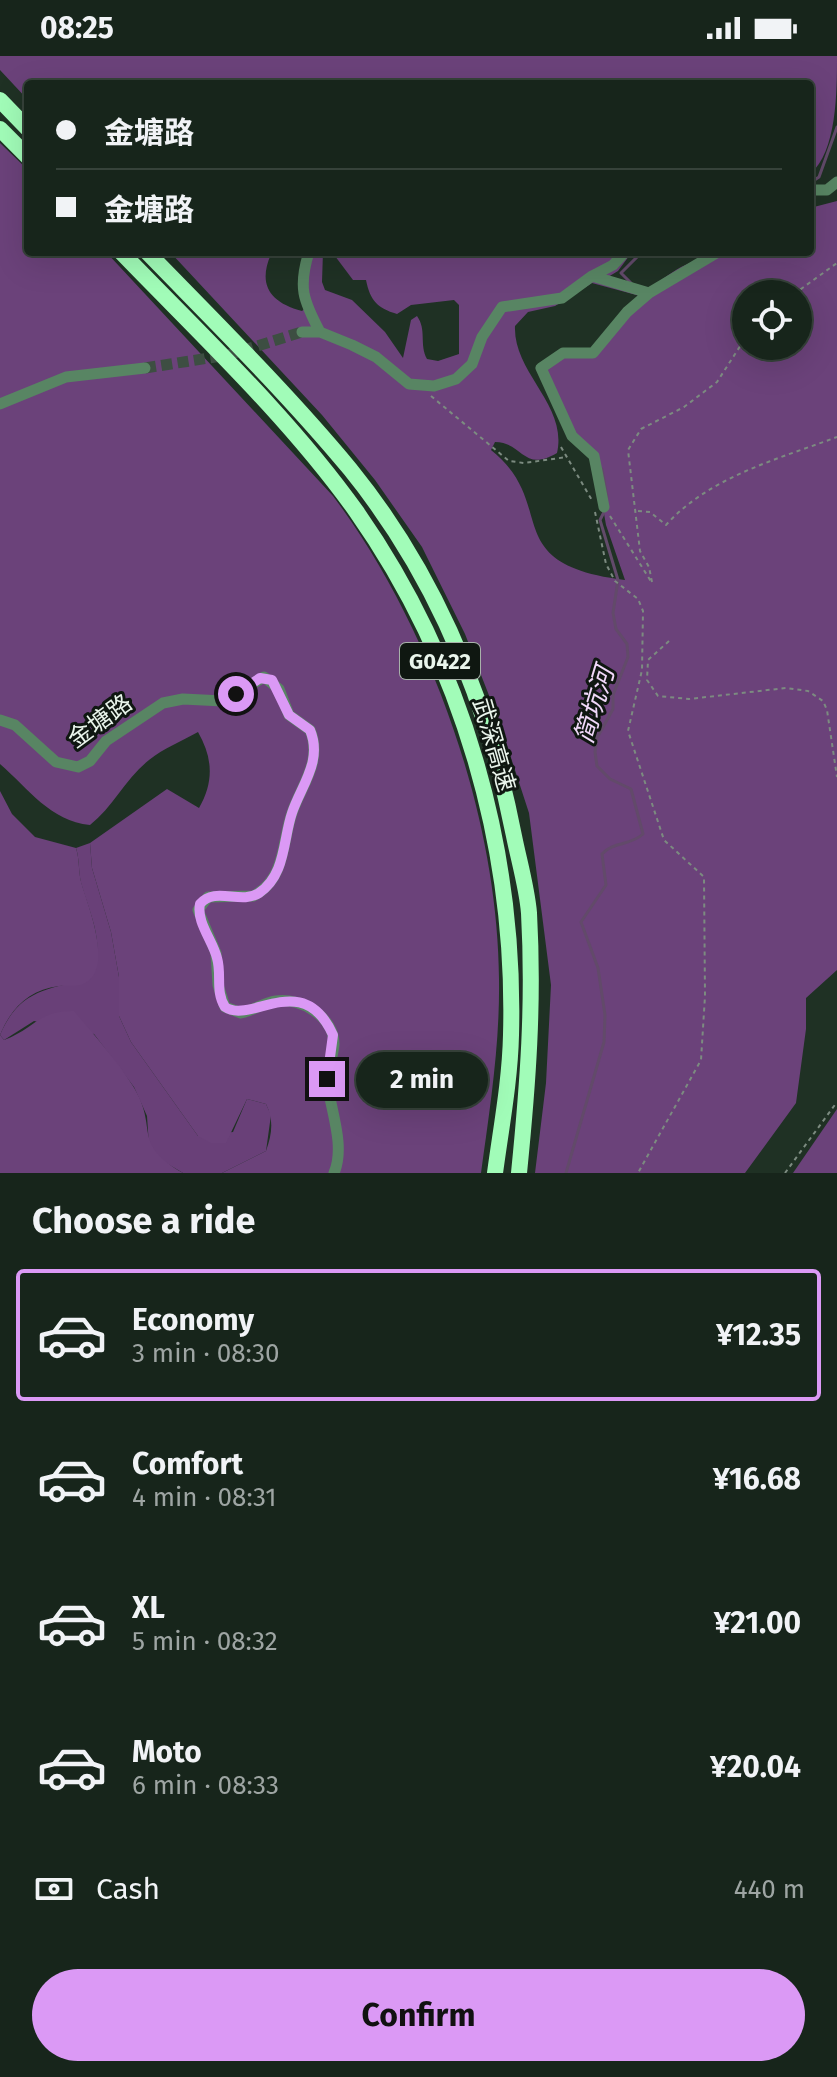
<!DOCTYPE html>
<meta charset="utf-8">
<style>
body{margin:0;font-family:"Fira Sans","Noto Sans SC",sans-serif;background:#243128;color:#f1f3f6;height:100vh;display:flex;flex-direction:column;font-size:30px;white-space:nowrap}
*{box-sizing:border-box;margin:0}
p{font-size:26px;color:#9ea5a3}
.icon{flex:none;width:44px;height:44px;fill:none;stroke:currentColor;stroke-width:2;stroke-linecap:round;stroke-linejoin:round}
.map{position:relative;height:1117px;overflow:hidden}
.drawer{display:flex;flex-direction:column;background:#17251b;flex:1}
.drawer>*{flex:none}
.banner{position:absolute;left:24px;top:24px;width:790px;height:176px;border-radius:8px;box-shadow:0 8px 32px #0002,0 0 0 2px #36423a;display:grid;align-content:center;height:176px;padding:0 32px;background:#17251b}
.tools{position:absolute;left:732px;top:224px;display:grid;gap:16px}
.tools a{display:grid;place-items:center;width:80px;height:80px;border-radius:50%;background:#17251b;box-shadow:0 8px 32px #0002,0 0 0 2px #36423a;font-size:40px}
.end{position:absolute;width:36px;height:36px;margin:-18px;border:10px solid #db99f5;background:#111;box-shadow:0 0 0 4px #111}
.from{border-radius:50%}
.bubble{position:absolute;height:56px;border-radius:28px;background:#17251b;box-shadow:0 8px 32px #0002,0 0 0 2px #36423a;font-size:26px;font-weight:700;line-height:56px;text-align:center}
.banner b{display:flex;align-items:center;gap:28px;height:76px;font-size:30px}
.banner b+b{border-top:2px solid #36423a}
.banner i{width:20px;height:20px;background:#f1f3f6}
ul{padding:0;list-style:none}
li{display:flex;align-items:center;gap:24px;height:132px;margin:0 16px 12px;padding:0 16px;border:4px solid transparent;border-radius:8px}
li div{flex:1}
li b{display:block;font-size:30px}
li em{font-style:normal;font-weight:700}
li.selected{border-color:#db99f5}
li>.icon{width:72px;height:72px;stroke-width:1.5}
h2{padding:0 32px;font-size:36px;line-height:96px}
.pay{display:flex;align-items:center;gap:20px;height:88px;padding:0 32px;font-size:30px}
.pay p{margin-inline-start:auto}
.cta{display:flex;gap:16px;margin-top:auto;padding:16px 32px}
.cta a{flex:1;height:92px;border-radius:48px;background:#db99f5;color:#111;font-size:32px;font-weight:700;line-height:92px;text-align:center}
.status{display:flex;justify-content:space-between;align-items:center;height:56px;padding:0 40px;background:#17251b;direction:ltr}
.status svg{height:22px;fill:currentColor}
.map>svg:first-child{display:block}
</style>
<div class="status"><b>08:25</b><svg viewBox="0 0 49 12"><path d="M0 12V9h3v3zM5 12V6h3v6zM10 12V3h3v9zM15 12V0h3v12zM26 1h20v11H26zM47 4h2v5h-2z"/></svg></div>
<div class="map">
<svg width="837" height="1117" viewBox="0 0 837 1117">
<rect width="100%" height="100%" fill="#1f3124"/>
<path fill="#694078" d="M90 787 92 812 111 876 119 921V960L131 986 198 1080 233 1076 247 1043 266 1048 271 1059 266 1095 222 1117H183L158 1102 149 1090 147 1060 134 1031 94 978 34 965 4 984 0 979C19 934 47 933 90 923 107 892 91 861 82 830 78 818 80 805 76 792Z"/>
<path fill="#6b427a" fill-rule="evenodd" d="M0 0H837C837 35 837 96 810 118V28H28V44L0 14Z
M0 87 28 114V196H106L333 440C430 569 498 760 499 923 500 988 490 1052 481 1117H222L266 1095C272 1078 274 1064 266 1048L247 1043 226 1087H211L198 1080 131 986 119 960V921L111 876 92 812 90 787 167 733 199 752C214 726 213 702 198 676 182 685 164 692 149 704 126 722 113 751 90 769 50 765 29 733 0 708Z
M837 145V914L806 942V973L796 1047 745 1117H535L546 1027 551 929 529 757 499 665 465 578 422 491 375 424 322 359 170 196H272C257 228 269 246 302 255L310 248 307 220 313 196H323L322 226 325 234 352 244 385 276 403 302 411 264 417 260C427 274 419 288 427 303L438 305 459 298V249L454 244 411 249 397 258C377 252 370 244 366 224H353L332 196H632L618 215 608 221 652 233C698 187 751 196 810 196V152ZM592 227 640 240 593 295 550 301 545 327 584 391 598 423 606 469 625 524C496 508 560 449 491 394L495 386C523 386 523 417 557 397 568 349 513 317 515 270L528 256 555 250ZM746 238H798V290H746Z
M0 735 12 758 35 781 76 792C80 805 78 817 82 829 88 850 115 915 83 928 77 931 66 929 59 930 29 934 11 952 0 979L4 984C34 973 39 954 74 955 94 979 116 1003 133 1030 160 1074 130 1086 183 1117H0Z
M837 1053V1117H793Z"/>
<g fill="none" stroke-linecap="round" stroke-linejoin="round">
<path stroke="#624a6a" stroke-width="3" d="M810 127 819 121 837 71
M631 227 621 217 642 196
M602 413 607 441
M566 1117 604 986 605 959 598 912 581 866 606 829 602 798C614 785 630 790 643 778L631 733 610 723 597 710 595 696 597 682 613 653V639L628 601 627 588 616 573 613 557 618 524 600 464 604 456"/>
<path stroke="#3d4e42" stroke-width="11" stroke-dasharray="11 5.5" stroke-linecap="butt" d="M145 312 228 299 302 276"/>
<path stroke="#7c8b80" stroke-width="2" stroke-dasharray="4 4" stroke-linecap="butt" d="M794 238 837 207
M431 340 509 405 524 407 567 401
M561 391 593 446
M638 455 650 456 666 469C709 421 778 403 837 381
M595 456 606 508 615 525 638 543 643 555 642 614 628 675 664 784 704 821 705 940 701 1004 638 1117
M610 460 652 527
M652 526 649 511 640 495 628 394 641 373 684 351 717 326 746 281
M669 585 648 604 647 624 658 640 689 643 786 632 808 635 823 645 827 654 837 721
M785 1117 837 1046"/>
<path stroke="#588563" stroke-width="11" d="M810 134H827L837 126
M309 196C298 231 303 244 320 276
M592 220 613 209 625 196
M649 237 718 196
M302 276H320L352 289 376 301 409 328 434 330 456 323 472 308 482 281 502 251 562 242 592 220 649 237 627 256 593 297H563L541 312 572 380 594 400 604 451
M0 348 66 321 145 312
M0 664 15 669 56 706 78 711 90 705 106 685 163 647 183 643 223 645 264 621 279 633 289 659 310 674C323 705 301 730 292 757 282 785 286 824 253 840L208 841 198 854 216 897 218 929 225 951 241 957C254 954 263 947 276 945 301 941 334 961 334 988 333 1003 326 1016 328 1031 332 1058 345 1091 334 1117"/>
<path stroke="#a1fcb8" stroke-width="16" d="M0 44 28 73
M0 73 28 101
M121 196C201 279 288 360 356 455 463 607 516 794 511 979 510 1025 501 1072 495 1117
M147 196C216 267 287 337 350 413 436 519 488 647 514 780 519 805 527 832 529 857 534 948 528 1027 519 1117"/>
</g>
<g fill="none" stroke-linecap="round" stroke-linejoin="round">
<path stroke="#db99f5" stroke-width="10" d="M236 638 260 622 272 624 289 659 310 674C323 705 301 730 292 757 283 783 286 819 259 837 241 849 215 830 200 848 196 866 213 885 217 902 222 919 215 935 225 951 251 969 303 912 333 979L327 1023"/>
</g>
<g text-anchor="middle" stroke-width="6" stroke-linejoin="round" paint-order="stroke">
<rect fill="#0f1711" stroke="#a8b2aa" stroke-width="2" x="400" y="587" width="80" height="36" rx="6"/>
<g font-size="22" font-weight="bold" fill="#eaf5ec">
<text x="440" y="613">G0422</text>
</g>
<g font-size="24" fill="#eaf5ec" stroke="#0f1711">
<text transform="translate(100 665) rotate(-36)" y="8">金塘路</text>
<text transform="translate(494 689) rotate(74)" y="8">武深高速</text>
</g>
<g font-size="26" font-style="italic" fill="#f0d8f9" stroke="#0f1711">
<text transform="translate(594 649) rotate(-73)" y="9">简坑河</text>
</g>
</g>
</svg>
<div class="tools">
<a><svg class="icon" aria-label="locate" viewBox="0 0 24 24"><circle cx="12" cy="12" r="6"/><path d="M12 2v4M12 18v4M2 12h4M18 12h4"/></svg></a>
</div>
<i class="end from" style="left:236px;top:638px"></i>
<i class="end" style="left:327px;top:1023px"></i>
<div class="bubble" style="left:356px;top:996px;width:132px">2 min</div>
<div class="banner">
<b><i class="from"></i>金塘路</b>
<b><i></i>金塘路</b>
</div>
</div>
<section class="drawer">
<h2>Choose a ride</h2>
<ul>
<li class="selected"><svg class="icon" aria-label="car" viewBox="0 0 24 24"><path d="M5 17H2v-5l4-1 3-4h7l3 4 3 1v5h-3M9 17h6M6 11h13"/><circle cx="7" cy="17" r="2"/><circle cx="17" cy="17" r="2"/></svg><div><b>Economy</b><p>3 min · 08:30</p></div><em>¥12.35</em></li>
<li><svg class="icon" aria-label="car" viewBox="0 0 24 24"><path d="M5 17H2v-5l4-1 3-4h7l3 4 3 1v5h-3M9 17h6M6 11h13"/><circle cx="7" cy="17" r="2"/><circle cx="17" cy="17" r="2"/></svg><div><b>Comfort</b><p>4 min · 08:31</p></div><em>¥16.68</em></li>
<li><svg class="icon" aria-label="car" viewBox="0 0 24 24"><path d="M5 17H2v-5l4-1 3-4h7l3 4 3 1v5h-3M9 17h6M6 11h13"/><circle cx="7" cy="17" r="2"/><circle cx="17" cy="17" r="2"/></svg><div><b>XL</b><p>5 min · 08:32</p></div><em>¥21.00</em></li>
<li><svg class="icon" aria-label="car" viewBox="0 0 24 24"><path d="M5 17H2v-5l4-1 3-4h7l3 4 3 1v5h-3M9 17h6M6 11h13"/><circle cx="7" cy="17" r="2"/><circle cx="17" cy="17" r="2"/></svg><div><b>Moto</b><p>6 min · 08:33</p></div><em>¥20.04</em></li>
</ul>
<div class="pay"><svg class="icon" aria-label="cash" viewBox="0 0 24 24"><path d="M3 7h18v10H3z"/><circle cx="12" cy="12" r="2"/></svg>Cash<p>440 m</p></div>
<div class="cta"><a>Confirm</a></div>
</section>
